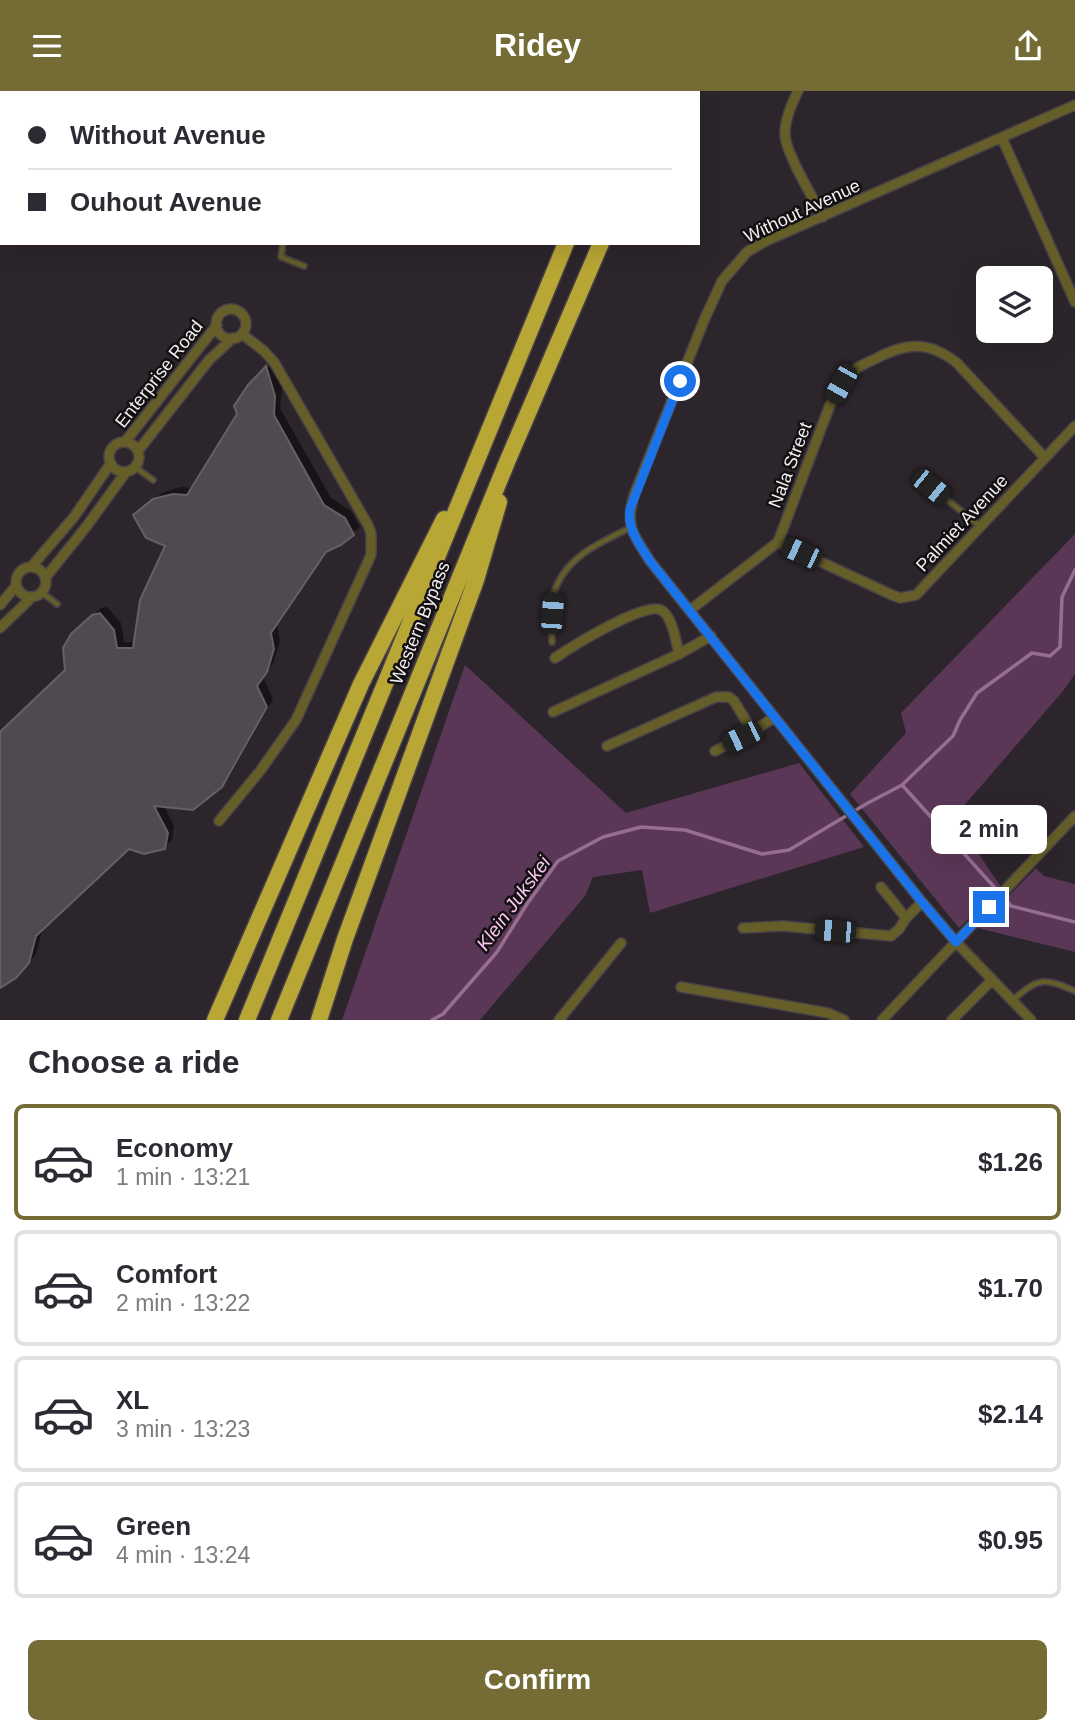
<!DOCTYPE html>
<meta charset="utf-8">
<style>
body{margin:0;font-family:Helvetica,sans-serif;background:#f7f7f7;color:#2b2b33;height:100vh;display:flex;flex-direction:column;font-size:26px;white-space:nowrap}
*{box-sizing:border-box;margin:0}
p{font-size:23px;color:#7c7c81}
.icon{flex:none;width:38px;height:38px;fill:none;stroke:currentColor;stroke-width:2;stroke-linecap:round;stroke-linejoin:round}
.map{position:relative;height:929px;overflow:hidden}
.side{display:flex;flex-direction:column;background:#fff;flex:1}
.side>*{flex:none}
.top-card{position:absolute;left:0px;top:0px;width:700px;height:154px;box-shadow:0 7px 28px #0002;display:grid;align-content:center;height:154px;padding:0 28px;background:#fff}
.fabs{position:absolute;left:976px;top:175px;display:grid;gap:14px}
.fabs a{display:grid;place-items:center;width:77px;height:77px;border-radius:10px;background:#fff;box-shadow:0 7px 28px #0002;font-size:35px}
.end{position:absolute;width:32px;height:32px;margin:-16px;border:9px solid #1a73e8;background:#fff;box-shadow:0 0 0 4px #fff}
.from{border-radius:50%}
.bubble{position:absolute;height:49px;border-radius:10px;background:#fff;box-shadow:0 7px 28px #0002;font-size:23px;font-weight:600;line-height:49px;text-align:center}
.car{position:absolute;width:21px;height:42px;margin:-21px -10px;border-radius:9px;box-shadow:0 0 5px 2px #0007;background:linear-gradient(#222 24%,#8ab4d8 0 40%,#222 0 76%,#8ab4d8 0 86%,#222 0)}
.top-card b{display:flex;align-items:center;gap:24px;height:66px;font-size:26px}
.top-card b+b{border-top:2px solid #e1e1e2}
.top-card i{width:18px;height:18px;background:#2b2b33}
ul{padding:0;list-style:none}
li{display:flex;align-items:center;gap:21px;height:116px;margin:0 14px 10px;padding:0 14px;border:4px solid #e1e1e2;border-radius:10px}
li div{flex:1}
li b{display:block;font-size:26px}
li em{font-style:normal;font-weight:600}
li.active{border-color:#746b35}
li>.icon{width:63px;height:63px;stroke-width:1.5}
h2{padding:0 28px;font-size:32px;line-height:84px}
.primary-button{display:flex;gap:14px;margin-top:auto;padding:14px 28px}
.primary-button a{flex:1;height:80px;border-radius:10px;background:#746b35;color:#fff;font-size:28px;font-weight:600;line-height:80px;text-align:center}
header{display:flex;justify-content:space-between;align-items:center;height:91px;padding:0 28px;background:#746b35;color:#fff;font-size:32px;font-weight:600}
.map>svg:first-child{display:block}
</style>
<header><svg class="icon" aria-label="menu" viewBox="0 0 24 24"><path d="M4 6h16M4 12h16M4 18h16"/></svg>Ridey<svg class="icon" aria-label="share" viewBox="0 0 24 24"><path d="M12 15V3M7 8l5-5 5 5M5 13v7h14v-7"/></svg></header>
<div class="map">
<svg width="1075" height="929" viewBox="0 0 1075 929">
<rect width="100%" height="100%" fill="#2c252b"/>
<path fill="#5b3757" d="M1075 443V583L1063 600 962 717 964 741 1001 796 959 837 850 703 906 642 901 622Z
M465 574 626 722 799 672 864 756 650 822 642 779 593 786 585 805 480 929H342Z
M1036 777 1044 785 1075 793V861L978 837Z"/>
<path fill="#0007" d="M274 271 282 297 280 317 331 407 351 420 360 436 329 458 277 533 280 550 273 572 263 586 273 608 229 687 221 695 164 715 174 735 172 749 164 756H129L43 837 36 863 23 878 0 892V643L67 579 73 544 101 517 107 516 121 532 124 551H135L167 454 142 417 162 402 181 396 193 397 239 323 250 295Z"/>
<g fill="none" stroke-linecap="round" stroke-linejoin="round">
<path stroke="#976e92" stroke-width="3.5" d="M903 695 995 797
M1007 810 1011 815 1075 831
M432 929 443 923 497 861 527 813 558 770 603 746 641 736 685 739 762 763 789 759 866 713 902 694 953 645 960 629 977 602 1032 562 1050 565 1060 556 1062 506 1075 479"/>
</g>
<path fill="#50494f" stroke="#675f66" stroke-width="2" d="M266 275 275 305 274 324 324 414 345 427 354 444 341 454 326 461 271 542 274 558 267 581 257 595 267 616 222 696 193 719 154 715 168 742 165 758 144 763 129 758 36 845 29 872 16 887 0 897V641L65 579 63 557 71 543 92 524 100 522 114 539 117 557H133L140 509 165 455 146 447 133 424 153 408 173 403 187 404 237 323 234 315 248 294Z"/>
<g fill="none" stroke-linecap="round" stroke-linejoin="round">
<g stroke="#484147" stroke-width="8">
<path id="service" d="M412 0 413 2
M283 152 281 166 304 175
M135 376 153 389
M931 396 980 435
M41 501 57 513
M552 551C552 536 549 517 554 502 565 466 599 452 630 437
M1013 909C1039 886 1044 887 1075 900"/>
</g>
<g stroke="#484147" stroke-width="12">
<path id="minor" d="M798 0C792 12 785 28 785 42 784 60 814 108 823 126
M1002 47 1075 211
M216 233a15 15 0 1 1 30 0a15 15 0 1 1-30 0Z
M125 351 217 234
M109 366a15 15 0 1 1 30 0a15 15 0 1 1-30 0Z
M138 360 209 269 233 247
M778 451 892 504 900 507 916 504 1075 335
M31 476 74 426 111 372
M16 491a15 15 0 1 1 30 0a15 15 0 1 1-30 0Z
M45 487 86 436 126 381
M0 514 16 495
M690 519 778 451 830 314C837 301 844 288 856 278 861 274 869 271 875 268 906 252 928 249 957 272L1045 367
M0 537 32 506
M555 567C571 556 645 510 661 519 673 525 676 552 679 563
M553 621 679 563 711 545
M607 655 716 606H729L734 610 753 641 774 626
M715 660 753 641
M219 730 260 680 296 629 371 464V442L368 434 274 271 264 260 242 243
M906 827 922 811
M743 837 783 835 891 845 899 838 906 827 881 796
M681 896 828 922 844 929
M559 929 621 852
M882 929 1075 725
M952 929 992 889
M1031 929 956 851 922 811 650 470C633 443 625 436 634 404L705 227 722 190 747 161 766 150 1075 14"/>
</g>
<g stroke="#484147" stroke-width="14">
<path id="tertiary" d="M61 2 63 0
M0 79 2 76"/>
</g>
<g stroke="#484147" stroke-width="19">
<path id="motorway" d="M627 2V0
M666 2V0
M215 929 361 593 444 428
M247 929 566 152
M279 929 507 371 601 152
M319 929 345 848 476 489 499 411"/>
</g>
<use href="#service" stroke="#665e28" stroke-width="4.5"/>
<use href="#minor" stroke="#665e28" stroke-width="9"/>
<use href="#tertiary" stroke="#665e28" stroke-width="10"/>
<use href="#motorway" stroke="#b9a735" stroke-width="16"/>
</g>
<g fill="none" stroke-linecap="round" stroke-linejoin="round">
<path stroke="#1a73e8" stroke-width="9" d="M680 290 630 418C627 438 640 454 650 470L922 811 956 851 989 816"/>
</g>
<g text-anchor="middle" stroke-width="5" stroke-linejoin="round" paint-order="stroke">
<g font-size="18" fill="#f3eef2" stroke="#131012">
<text transform="translate(802 120) rotate(-25)" y="6">Without Avenue</text>
<text transform="translate(159 283) rotate(-52)" y="6">Enterprise Road</text>
<text transform="translate(790 374) rotate(-69)" y="6">Nala Street</text>
<text transform="translate(962 432) rotate(-47)" y="6">Palmiet Avenue</text>
<text transform="translate(420 532) rotate(-68)" y="6">Western Bypass</text>
</g>
<g font-size="19" font-style="italic" fill="#fbc8f4" stroke="#131012">
<text transform="translate(513 812) rotate(-54)" y="7">Klein Jukskei</text>
</g>
</g>
</svg>
<div class="fabs">
<a><svg class="icon" aria-label="layers" viewBox="0 0 24 24"><path d="M12 4l9 5-9 5-9-5zM3 14l9 5 9-5"/></svg></a>
</div>
<i class="end from" style="left:680px;top:290px"></i>
<i class="end" style="left:989px;top:816px"></i>
<div class="bubble" style="left:931px;top:714px;width:116px">2 min</div>
<i class="car" style="left:841px;top:293px;rotate:209deg"></i>
<i class="car" style="left:931px;top:396px;rotate:129deg"></i>
<i class="car" style="left:801px;top:462px;rotate:295deg"></i>
<i class="car" style="left:552px;top:522px;rotate:4deg"></i>
<i class="car" style="left:742px;top:646px;rotate:244deg"></i>
<i class="car" style="left:835px;top:840px;rotate:275deg"></i>
<div class="top-card">
<b><i class="from"></i>Without Avenue</b>
<b><i></i>Ouhout Avenue</b>
</div>
</div>
<section class="side">
<h2>Choose a ride</h2>
<ul>
<li class="active"><svg class="icon" aria-label="car" viewBox="0 0 24 24"><path d="M5 17H2v-5l4-1 3-4h7l3 4 3 1v5h-3M9 17h6M6 11h13"/><circle cx="7" cy="17" r="2"/><circle cx="17" cy="17" r="2"/></svg><div><b>Economy</b><p>1 min · 13:21</p></div><em>$1.26</em></li>
<li><svg class="icon" aria-label="car" viewBox="0 0 24 24"><path d="M5 17H2v-5l4-1 3-4h7l3 4 3 1v5h-3M9 17h6M6 11h13"/><circle cx="7" cy="17" r="2"/><circle cx="17" cy="17" r="2"/></svg><div><b>Comfort</b><p>2 min · 13:22</p></div><em>$1.70</em></li>
<li><svg class="icon" aria-label="car" viewBox="0 0 24 24"><path d="M5 17H2v-5l4-1 3-4h7l3 4 3 1v5h-3M9 17h6M6 11h13"/><circle cx="7" cy="17" r="2"/><circle cx="17" cy="17" r="2"/></svg><div><b>XL</b><p>3 min · 13:23</p></div><em>$2.14</em></li>
<li><svg class="icon" aria-label="car" viewBox="0 0 24 24"><path d="M5 17H2v-5l4-1 3-4h7l3 4 3 1v5h-3M9 17h6M6 11h13"/><circle cx="7" cy="17" r="2"/><circle cx="17" cy="17" r="2"/></svg><div><b>Green</b><p>4 min · 13:24</p></div><em>$0.95</em></li>
</ul>
<div class="primary-button"><a>Confirm</a></div>
</section>
